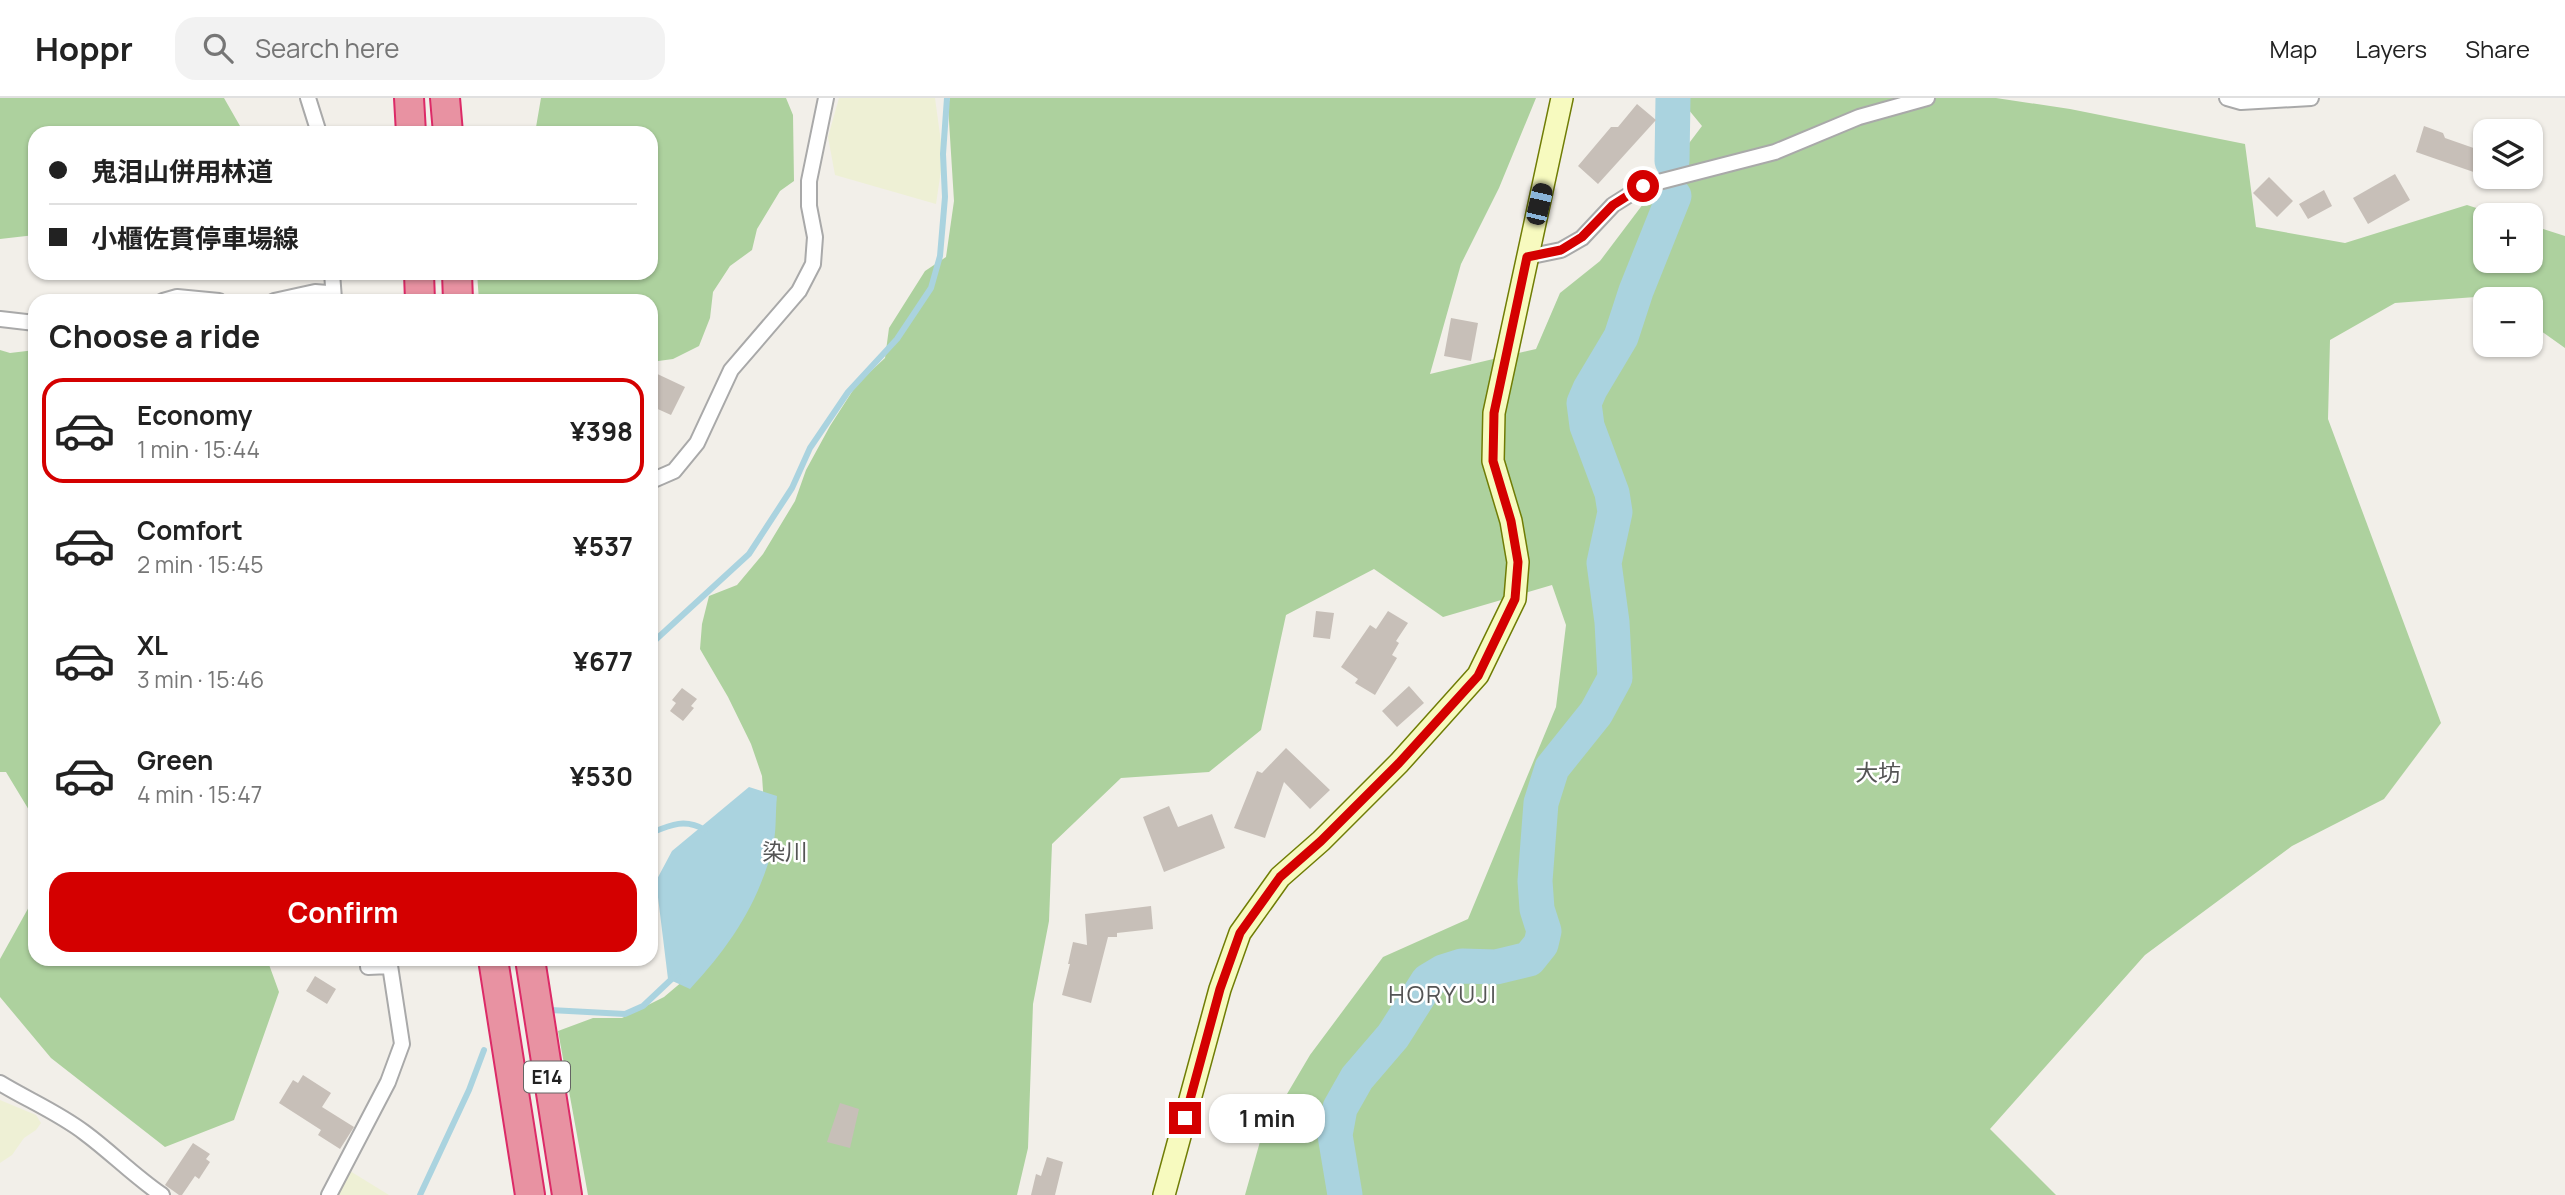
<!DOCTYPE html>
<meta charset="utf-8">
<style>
body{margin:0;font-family:Manrope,"Noto Sans JP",sans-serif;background:#f2f2f2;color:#222;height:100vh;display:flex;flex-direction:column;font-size:26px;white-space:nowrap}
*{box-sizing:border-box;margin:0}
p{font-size:23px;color:#767676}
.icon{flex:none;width:38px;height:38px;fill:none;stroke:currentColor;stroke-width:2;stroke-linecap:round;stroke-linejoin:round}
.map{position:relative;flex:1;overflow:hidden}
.drawer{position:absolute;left:28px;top:196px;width:630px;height:672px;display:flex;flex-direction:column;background:#fff;border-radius:21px;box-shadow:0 2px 5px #0004}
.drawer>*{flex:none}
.top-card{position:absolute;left:28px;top:28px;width:630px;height:154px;border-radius:21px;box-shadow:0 2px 5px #0004;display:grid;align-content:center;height:154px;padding:0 21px;background:#fff}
.buttons{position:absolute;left:2473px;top:21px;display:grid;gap:14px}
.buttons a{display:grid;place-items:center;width:70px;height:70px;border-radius:14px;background:#fff;box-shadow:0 2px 5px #0004;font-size:35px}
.end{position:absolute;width:32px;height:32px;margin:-16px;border:9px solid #d40000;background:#fff;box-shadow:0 0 0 4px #fff}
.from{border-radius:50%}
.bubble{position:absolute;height:49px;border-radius:21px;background:#fff;box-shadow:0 2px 5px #0004;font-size:23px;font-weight:700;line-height:49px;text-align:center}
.car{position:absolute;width:21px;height:42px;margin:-21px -10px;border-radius:9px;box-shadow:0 0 5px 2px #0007;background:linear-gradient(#222 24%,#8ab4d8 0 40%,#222 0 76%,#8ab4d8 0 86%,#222 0)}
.top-card b{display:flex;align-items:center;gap:24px;height:66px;font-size:26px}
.top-card b+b{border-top:2px solid #e0e0e0}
.top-card i{width:18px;height:18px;background:#222}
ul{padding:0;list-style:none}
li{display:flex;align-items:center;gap:21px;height:105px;margin:0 14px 10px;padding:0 7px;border:4px solid transparent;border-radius:21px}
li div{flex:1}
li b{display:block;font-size:26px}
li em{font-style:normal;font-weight:700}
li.on{border-color:#d40000}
li>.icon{width:63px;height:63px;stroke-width:1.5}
h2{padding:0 21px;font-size:32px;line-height:84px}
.cta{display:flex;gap:14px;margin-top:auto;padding:14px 21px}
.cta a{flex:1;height:80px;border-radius:21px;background:#d40000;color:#fff;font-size:28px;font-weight:700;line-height:80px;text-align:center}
header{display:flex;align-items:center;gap:42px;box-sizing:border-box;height:98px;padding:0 35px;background:#fff;border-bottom:2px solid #e0e0e0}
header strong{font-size:33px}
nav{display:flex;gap:38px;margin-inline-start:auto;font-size:24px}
.search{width:490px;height:63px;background:#f2f2f2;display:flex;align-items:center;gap:18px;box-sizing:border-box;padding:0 24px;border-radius:21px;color:#767676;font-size:26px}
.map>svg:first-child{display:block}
</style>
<header>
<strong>Hoppr</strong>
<div class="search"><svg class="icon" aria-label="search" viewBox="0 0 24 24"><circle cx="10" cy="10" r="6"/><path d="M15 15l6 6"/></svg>Search here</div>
<nav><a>Map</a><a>Layers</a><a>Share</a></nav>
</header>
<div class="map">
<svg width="2565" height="1097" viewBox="0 0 2565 1097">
<rect width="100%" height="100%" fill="#f2efe9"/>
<path fill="#eef0d5" d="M839 0H935L943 59 936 106 835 77 828 39Z
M0 1002 36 1017 41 1025 36 1032 24 1040 12 1057 0 1065Z
M350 1073 389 1097H337Z"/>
<path fill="#add19e" d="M0 0H224L244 35H35V137L0 141Z
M541 0H786L793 17 794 83 780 93 757 131 752 152 730 168 713 194 710 220 699 248 673 261 651 264V203H479L477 175H651V35H535Z
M950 0H1536L1499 90 1461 166 1430 276 1536 251 1560 195 1600 163 1702 28 1679 0H1996L2070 11 2245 46 2256 129 2345 145 2467 107 2498 117H2485V163H2530L2531 127 2565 138V250L2531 226 2530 201H2494L2489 198 2395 205 2330 242 2328 321 2441 625 2384 701 2292 748 2145 857 1990 1031 2056 1097H1245L1261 1040 1310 957 1383 859 1468 821 1556 609 1566 527 1552 487 1443 519 1374 471 1286 517 1261 632 1209 674 1121 680 1052 746 1049 823 1033 906 1028 1050 1017 1097H588L558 933 593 920H622L664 899 696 872 764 707 762 678 751 646 728 599 700 551 702 526 709 498 737 487 763 456 795 403 806 372 830 328 857 286 885 260 889 230 925 173 946 159 954 103 948 7Z
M0 252 10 255 35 252V722L6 674H0Z
M35 798V861H267L279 894 234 1022 165 1049 51 960 0 899V861Z"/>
<path fill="#aad3df" d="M749 689 777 698C775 717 777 734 772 752 757 808 729 849 690 891L668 881 656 783 672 753Z"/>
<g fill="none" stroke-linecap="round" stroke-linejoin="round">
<path stroke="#aad3df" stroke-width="6" d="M651 546 749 456 792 390 810 350 848 294 897 241 931 190 940 158 945 99 943 56 947 0
M651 735C670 727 685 720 705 732
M550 912 625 916 643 908 677 876
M420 1097 469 992 484 952"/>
<path stroke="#aad3df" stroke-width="35" d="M1672 63 1673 0
M1345 1097 1335 1037 1340 1010 1357 980 1393 938 1428 883 1443 874 1462 868 1496 869 1529 861 1541 846 1544 833 1537 811 1535 783 1541 705 1552 670 1596 615 1615 580 1612 524 1604 465 1615 414 1612 395 1587 328 1584 305 1590 291 1621 239 1636 193 1674 98"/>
</g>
<path fill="#c7bfb8" d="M1637 6 1656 22 1598 86 1578 68 1611 29H1618Z
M2424 28 2443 35 2445 40 2485 54V78L2416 54Z
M2395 76 2410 102 2368 126 2353 100Z
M2269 79 2293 103 2277 119 2253 95Z
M2324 92 2332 108 2308 121 2299 106Z
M1451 220 1478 225 1471 263 1444 258Z
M651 273 685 289 671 317 651 308Z
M1316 513 1334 515 1330 541 1313 539Z
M1388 513 1408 525 1396 543 1399 545 1392 557 1397 560 1375 597 1355 585 1358 581 1341 569 1370 527 1376 531Z
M1409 588 1424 605 1397 629 1382 613Z
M682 590 697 601 691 608 694 610 683 623 670 613 676 605 672 602Z
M1286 650 1330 692 1310 711 1284 684 1265 740 1234 730 1257 673 1262 675Z
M1169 708 1178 729 1212 716 1225 750 1164 774 1143 719Z
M1151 808 1153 831 1117 835V839H1108L1091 905 1062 897 1070 866H1068L1073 844 1087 847 1085 816Z
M315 878 336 891 327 906 306 893Z
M303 977 331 995 322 1009 354 1029 340 1051 318 1037 321 1032 279 1005 293 982 298 985Z
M840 1005 859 1011 850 1050 827 1044Z
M193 1045 210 1056 206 1061 210 1064 199 1081 195 1078 182 1097H179L165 1087Z
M1047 1059 1063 1064 1055 1097H1031L1036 1076 1041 1078Z"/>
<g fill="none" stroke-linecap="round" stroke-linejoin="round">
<g stroke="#a9a9a9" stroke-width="18">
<path id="minor" d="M308 0 319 35
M2227 0 2241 4 2311 0
M1527 159 1561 152 1582 140 1613 107 1643 88 1775 54 1859 19 1927 0
M332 175 334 201
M163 203 177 199 219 203
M274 203 315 194 328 195 334 203
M0 221 35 225
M651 383 674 373 697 345 731 272 799 193 813 166 815 139 809 108V83L826 0
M368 861V869L390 868
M0 985C28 1002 59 1015 85 1035 112 1055 134 1078 162 1097
M329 1097 388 984 402 946 389 861"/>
</g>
<g stroke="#707d05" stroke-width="24">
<path id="secondary" d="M1164 1097 1220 891 1240 835 1280 779 1321 743 1399 665 1478 577 1515 501 1518 464 1511 423 1493 363 1494 315 1562 0"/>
</g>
<g stroke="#dc2a67" stroke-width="32">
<path id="motorway" d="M409 0 411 35
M445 0 448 35
M419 175 420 203
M457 175 458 203
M493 861 530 1097
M530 861 567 1097"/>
</g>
<use href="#minor" stroke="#fff" stroke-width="14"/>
<use href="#secondary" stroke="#f7fabf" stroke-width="21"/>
<use href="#motorway" stroke="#e892a2" stroke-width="28"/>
</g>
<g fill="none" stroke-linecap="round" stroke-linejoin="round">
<path stroke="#d40000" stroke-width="9" d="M1185 1020 1220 891 1240 835 1280 779 1321 743 1399 665 1478 578 1515 501 1518 464 1511 423 1493 363 1494 315 1527 159 1561 152 1582 139 1613 107 1643 88"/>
</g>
<g text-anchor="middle" stroke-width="5" stroke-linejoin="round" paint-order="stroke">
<rect fill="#fff" stroke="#646464" stroke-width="2" x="524" y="963.5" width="46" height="31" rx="5"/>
<g font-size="19" font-weight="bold" fill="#222">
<text x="547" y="986">E14</text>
</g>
<g font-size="23" fill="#555" stroke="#fff">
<text x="1878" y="683">大坊</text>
<text x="785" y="762">染川</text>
</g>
<g font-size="24" letter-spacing="2" fill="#555" stroke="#fff">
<text x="1443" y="905">HORYUJI</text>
</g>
</g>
</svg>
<div class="buttons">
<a><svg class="icon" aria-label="layers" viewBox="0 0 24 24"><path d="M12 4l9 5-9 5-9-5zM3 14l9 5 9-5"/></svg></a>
<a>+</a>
<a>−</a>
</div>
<i class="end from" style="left:1643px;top:88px"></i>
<i class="end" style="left:1185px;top:1020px"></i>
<div class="bubble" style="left:1209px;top:996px;width:116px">1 min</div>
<i class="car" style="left:1539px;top:106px;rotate:13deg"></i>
<div class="top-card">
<b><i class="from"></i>鬼泪山併用林道</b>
<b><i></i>小櫃佐貫停車場線</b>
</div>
<section class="drawer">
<h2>Choose a ride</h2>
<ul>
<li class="on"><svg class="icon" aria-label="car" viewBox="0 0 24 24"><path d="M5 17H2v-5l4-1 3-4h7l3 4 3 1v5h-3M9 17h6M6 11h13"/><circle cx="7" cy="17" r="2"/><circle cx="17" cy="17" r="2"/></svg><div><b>Economy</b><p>1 min · 15:44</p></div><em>¥398</em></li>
<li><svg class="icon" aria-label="car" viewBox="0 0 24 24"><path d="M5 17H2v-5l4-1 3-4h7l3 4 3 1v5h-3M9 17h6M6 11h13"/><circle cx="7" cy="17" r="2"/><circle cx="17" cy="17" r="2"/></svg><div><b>Comfort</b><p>2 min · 15:45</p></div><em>¥537</em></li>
<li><svg class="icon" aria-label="car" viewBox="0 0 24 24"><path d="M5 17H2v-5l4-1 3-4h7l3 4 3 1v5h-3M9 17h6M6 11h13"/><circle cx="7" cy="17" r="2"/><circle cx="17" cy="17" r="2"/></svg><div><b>XL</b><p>3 min · 15:46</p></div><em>¥677</em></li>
<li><svg class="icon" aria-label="car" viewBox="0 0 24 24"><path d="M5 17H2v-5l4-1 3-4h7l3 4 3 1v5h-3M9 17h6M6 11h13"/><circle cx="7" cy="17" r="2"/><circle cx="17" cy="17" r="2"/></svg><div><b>Green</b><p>4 min · 15:47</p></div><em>¥530</em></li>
</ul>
<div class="cta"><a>Confirm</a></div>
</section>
</div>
